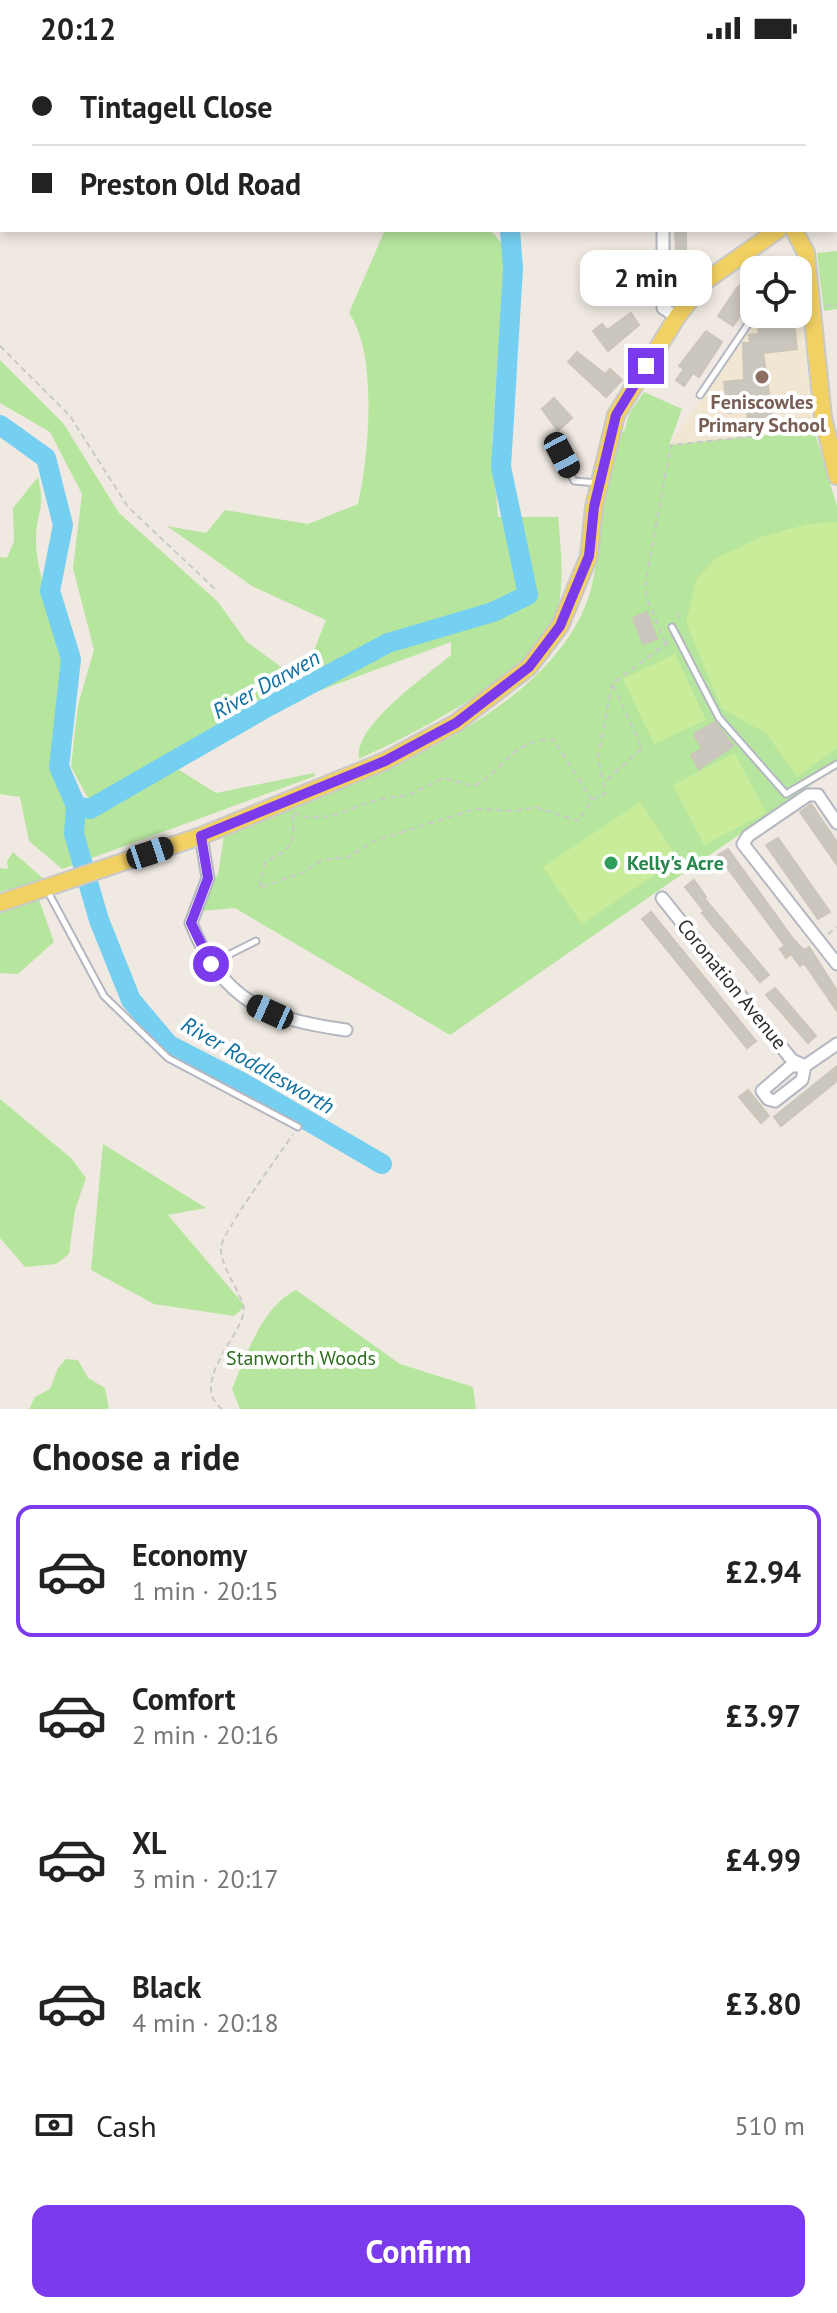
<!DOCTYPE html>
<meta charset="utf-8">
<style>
body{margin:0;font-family:"PT Sans",sans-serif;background:#f6f6f6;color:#222;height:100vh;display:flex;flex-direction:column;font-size:30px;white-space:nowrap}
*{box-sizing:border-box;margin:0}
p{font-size:26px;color:#767676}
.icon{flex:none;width:44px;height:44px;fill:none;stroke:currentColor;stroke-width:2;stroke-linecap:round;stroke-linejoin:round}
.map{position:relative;height:1353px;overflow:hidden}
.side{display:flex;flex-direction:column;background:#fff;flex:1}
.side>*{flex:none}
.banner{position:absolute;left:0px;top:0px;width:838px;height:176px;box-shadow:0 4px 12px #0003;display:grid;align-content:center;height:176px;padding:0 32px;background:#fff}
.tools{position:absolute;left:740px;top:200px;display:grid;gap:16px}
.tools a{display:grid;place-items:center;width:72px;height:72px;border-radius:16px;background:#fff;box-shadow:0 4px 12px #0003;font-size:40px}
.end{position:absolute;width:36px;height:36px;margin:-18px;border:10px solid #7c3aed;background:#fff;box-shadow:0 0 0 4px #fff}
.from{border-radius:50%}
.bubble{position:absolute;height:56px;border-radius:16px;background:#fff;box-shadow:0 4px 12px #0003;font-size:26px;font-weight:700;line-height:56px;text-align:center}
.car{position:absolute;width:24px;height:48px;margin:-24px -12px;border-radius:10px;box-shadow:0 0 6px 2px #0007;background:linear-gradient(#222 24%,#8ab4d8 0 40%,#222 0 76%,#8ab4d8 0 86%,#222 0)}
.banner b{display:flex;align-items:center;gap:28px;height:76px;font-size:30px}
.banner b+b{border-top:2px solid #e0e0e0}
.banner i{width:20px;height:20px;background:#222}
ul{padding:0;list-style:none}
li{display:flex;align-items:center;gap:24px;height:132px;margin:0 16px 12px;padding:0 16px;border:4px solid transparent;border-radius:16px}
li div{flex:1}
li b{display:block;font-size:30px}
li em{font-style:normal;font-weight:700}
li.current{border-color:#7c3aed}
li>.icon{width:72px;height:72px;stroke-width:1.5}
h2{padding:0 32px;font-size:36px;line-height:96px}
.pay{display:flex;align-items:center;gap:20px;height:88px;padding:0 32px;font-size:30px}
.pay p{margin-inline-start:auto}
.button{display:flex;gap:16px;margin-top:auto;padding:16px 32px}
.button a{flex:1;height:92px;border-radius:16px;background:#7c3aed;color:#fff;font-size:32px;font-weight:700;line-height:92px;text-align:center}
.status{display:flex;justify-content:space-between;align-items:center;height:56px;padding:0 40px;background:#fff;direction:ltr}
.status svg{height:22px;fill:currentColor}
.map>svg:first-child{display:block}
</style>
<div class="status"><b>20:12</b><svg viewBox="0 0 49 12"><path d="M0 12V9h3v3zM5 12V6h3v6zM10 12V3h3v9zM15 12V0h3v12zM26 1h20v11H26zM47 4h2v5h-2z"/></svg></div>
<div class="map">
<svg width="837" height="1353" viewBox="0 0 837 1353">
<rect width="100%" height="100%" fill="#efe9e1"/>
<path fill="#f0e6d1" d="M798 236 813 373 669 389 762 258H798Z"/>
<path fill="#b6e59e" d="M385 174H490L505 191 492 388 498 461H558C561 496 566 532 554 566 537 616 408 681 359 703 354 668 427 620 451 599V586L310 638 308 610 326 564 252 530 167 470 206 477 225 454 308 468 358 448C369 399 378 298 349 257Z
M837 195V253L824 255 817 197Z
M0 304 63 367 119 457 218 546 246 585 296 622 89 744 71 711 78 649 94 594 73 512 82 438 50 376 0 347Z
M644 336 682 353 669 389 814 374 837 450V711L450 979 235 852 201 855 198 845 218 818 224 780C338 733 543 669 588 543 599 510 597 474 604 440 608 418 615 397 621 375L624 376 629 358Z
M38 421C46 454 37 453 36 481 35 523 59 562 64 602 69 642 60 679 52 718L74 756 87 758 176 712 216 737 314 717 315 720 62 813 29 785 20 741 0 738V501L7 502 14 485 13 452Z
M13 796 45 824 0 836V812L8 813 7 805Z
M39 844 54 886 18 918 0 917V856Z
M0 1043 71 1102 86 1122 75 1154 69 1198 56 1208 25 1211 0 1182Z
M103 1088 206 1152 168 1159 245 1250 234 1260 154 1248 91 1214Z
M296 1234 400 1308 473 1331 476 1353H240L232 1333C247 1298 261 1252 296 1234Z
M66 1303 78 1304 88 1322 105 1332 109 1353H29L35 1341 50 1333 58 1312Z"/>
<path fill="#c9ec9a" d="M837 466V692L797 721 766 677 722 653 686 567 696 524 715 503 761 481 808 468Z
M675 598 706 664 654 688 623 623Z
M735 697 766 757 704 789 673 729Z
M640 746 678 803 582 868 543 811Z"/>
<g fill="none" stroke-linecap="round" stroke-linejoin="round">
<path stroke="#75cff0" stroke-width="20" d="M519 2V0
M0 369 46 402 63 469 50 535 71 603 59 711 76 750 90 753 262 654 388 587 493 556 528 539 501 411 513 212 510 174
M76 750 74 778 99 864 131 944 169 989 243 1027 382 1108"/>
</g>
<path fill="#cbc7bf" stroke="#cbc5ba" stroke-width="2" d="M675 174H686V198H692L691 216H677Z
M754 218V236L739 248 743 256 733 270 718 260 737 232Z
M631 257 639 269 608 295 593 275 602 268 607 274Z
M794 266 797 293 763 297 774 370 749 373 747 355 728 357 724 326 744 324 743 287H750L749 279 759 278 758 270Z
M706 275 722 286 699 321 693 317 684 330 676 324 684 313 679 310Z
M577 296 605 318 610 313 622 324 606 341 568 306Z
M554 342 572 362 558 375 542 353Z
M647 556 657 583 643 588 633 562Z
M715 666 733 690 699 713 691 699 702 693 694 678Z
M811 748 837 786V809L800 756Z
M778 782 830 856 818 863 766 789Z
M728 793 794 884 804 894 809 891 815 900 837 935V955L804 907 800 910 791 898 786 902 780 893 785 890 718 799Z
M694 824 706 841 704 842 769 919 760 926 702 857 704 855 685 831Z
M651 856 756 985 747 992 642 863Z
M775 932 816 980 808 987 766 939Z
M837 1010V1025L781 1070 774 1061Z
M748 1034 769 1060 761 1067 739 1041Z"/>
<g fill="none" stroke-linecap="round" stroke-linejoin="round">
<g stroke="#b4b7c1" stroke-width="9">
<path id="service" d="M836 69 837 68
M700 339 755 258
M554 385 574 425 598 427
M672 571 719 662 786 738 837 708
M48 836 104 940 168 1002 298 1071
M212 907 256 885"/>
</g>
<g stroke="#b4b7c1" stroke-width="15">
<path id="minor" d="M493 2V0
M786 2 787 0
M663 174V252L677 261
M837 767 818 739H808L748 780 743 788 837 908
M201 780 208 822 191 867C222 945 267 963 346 974
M662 842 792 1004 805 1010 802 1024 775 1045 768 1043 762 1035 791 1010H805L837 988"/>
</g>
<g stroke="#c9c9c9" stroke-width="20">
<path id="primary" d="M836 126 837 125
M794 174 806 197 823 361 837 420
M0 847 201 780 385 705 456 667 529 611 560 570 589 500 594 451 616 359 677 261 704 226 778 174"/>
</g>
<path stroke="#c9c9c9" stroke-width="2" stroke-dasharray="6 4" stroke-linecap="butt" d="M825 250 837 249
M0 290 70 360 128 451 215 533
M678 557 679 567
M665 587 646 540V523L671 389 812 374
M607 724 642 692 613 629
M592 744 553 683C509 685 506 713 474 730L444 722 408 739 379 743 331 760 311 762 292 757C296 787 292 793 265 806L259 832 304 816 322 804 348 801 374 785 475 753 516 755 535 751 578 765 592 744 605 737 598 701 612 628 670 585
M828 878 837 871
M222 1353C190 1329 237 1284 243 1259 248 1242 220 1215 221 1192 221 1177 281 1097 293 1078"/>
<use href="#service" stroke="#fff" stroke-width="5"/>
<use href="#minor" stroke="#fff" stroke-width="11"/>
<use href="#primary" stroke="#f2d163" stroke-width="16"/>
</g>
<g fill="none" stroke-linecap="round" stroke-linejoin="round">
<path stroke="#7c3aed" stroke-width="10" d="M211 908 191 867 208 822 201 780 385 705 456 667 529 611 560 570 589 500 594 451 616 359 646 310"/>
</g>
<circle fill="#8d6e63" stroke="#fff" stroke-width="3" cx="762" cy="321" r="8"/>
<circle fill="#2e9e5b" stroke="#fff" stroke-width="3" cx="611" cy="807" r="8"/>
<g text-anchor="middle" stroke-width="8" stroke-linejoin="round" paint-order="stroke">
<g font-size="20" font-weight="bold" fill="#785e54" stroke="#fff">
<text x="762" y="353">Feniscowles<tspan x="762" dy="23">Primary School</tspan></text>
</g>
<g font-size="20" font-weight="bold" fill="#27864d" stroke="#fff" text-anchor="start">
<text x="627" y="814">Kelly's Acre</text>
</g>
<g font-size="20" fill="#2e2e2e" stroke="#fff">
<text transform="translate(732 928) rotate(51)" y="7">Coronation Avenue</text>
</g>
<g font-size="20" fill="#2c6e1b" stroke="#fff">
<text x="301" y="1309">Stanworth Woods</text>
</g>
<g font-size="22" font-style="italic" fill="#0d6fa3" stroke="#fff">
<text transform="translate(266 628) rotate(-29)" y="8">River Darwen</text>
<text transform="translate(258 1009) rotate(30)" y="8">River Roddlesworth</text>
</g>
</g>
</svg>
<div class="tools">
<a><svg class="icon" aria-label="locate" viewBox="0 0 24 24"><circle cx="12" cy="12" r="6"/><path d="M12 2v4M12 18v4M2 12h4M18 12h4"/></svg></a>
</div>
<i class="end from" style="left:211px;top:908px"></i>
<i class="end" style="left:646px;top:310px"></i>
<div class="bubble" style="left:580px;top:194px;width:132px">2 min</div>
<i class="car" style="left:562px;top:399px;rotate:152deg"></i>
<i class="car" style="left:150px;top:797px;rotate:72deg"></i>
<i class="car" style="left:270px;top:956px;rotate:294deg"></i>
<div class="banner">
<b><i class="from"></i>Tintagell Close</b>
<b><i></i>Preston Old Road</b>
</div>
</div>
<section class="side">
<h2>Choose a ride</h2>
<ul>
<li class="current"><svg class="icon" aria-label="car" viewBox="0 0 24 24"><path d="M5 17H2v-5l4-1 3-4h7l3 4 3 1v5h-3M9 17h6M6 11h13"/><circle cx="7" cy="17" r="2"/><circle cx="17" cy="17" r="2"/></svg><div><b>Economy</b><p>1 min · 20:15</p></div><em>£2.94</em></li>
<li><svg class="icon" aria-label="car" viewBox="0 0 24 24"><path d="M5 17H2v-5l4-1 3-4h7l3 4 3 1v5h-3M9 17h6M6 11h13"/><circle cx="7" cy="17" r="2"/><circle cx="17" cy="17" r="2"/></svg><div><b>Comfort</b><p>2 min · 20:16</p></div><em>£3.97</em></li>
<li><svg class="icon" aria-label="car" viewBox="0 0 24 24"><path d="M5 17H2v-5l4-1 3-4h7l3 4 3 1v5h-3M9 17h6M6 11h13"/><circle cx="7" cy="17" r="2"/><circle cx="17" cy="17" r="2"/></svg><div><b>XL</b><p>3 min · 20:17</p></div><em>£4.99</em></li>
<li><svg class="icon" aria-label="car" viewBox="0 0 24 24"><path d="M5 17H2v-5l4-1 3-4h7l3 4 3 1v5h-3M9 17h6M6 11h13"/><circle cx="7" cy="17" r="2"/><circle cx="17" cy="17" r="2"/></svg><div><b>Black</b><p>4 min · 20:18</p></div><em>£3.80</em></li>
</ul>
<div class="pay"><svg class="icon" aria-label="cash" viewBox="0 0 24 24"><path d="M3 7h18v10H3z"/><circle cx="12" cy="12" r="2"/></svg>Cash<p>510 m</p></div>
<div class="button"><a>Confirm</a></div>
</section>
